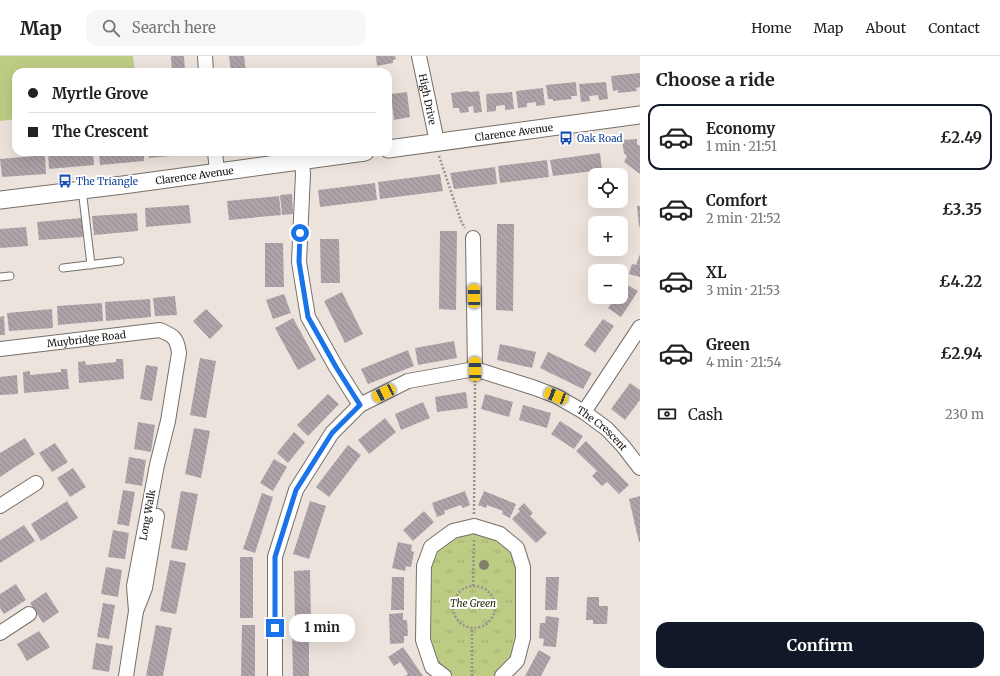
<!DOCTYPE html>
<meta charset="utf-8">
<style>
body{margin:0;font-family:Merriweather,serif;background:#f6f6f6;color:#222;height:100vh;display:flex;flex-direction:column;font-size:15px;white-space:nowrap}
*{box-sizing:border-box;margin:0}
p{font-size:13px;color:#767676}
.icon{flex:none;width:22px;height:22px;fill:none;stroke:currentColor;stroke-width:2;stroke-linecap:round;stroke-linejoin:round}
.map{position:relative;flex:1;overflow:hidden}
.sheet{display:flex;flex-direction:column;background:#fff;width:360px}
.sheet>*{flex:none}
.guide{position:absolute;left:12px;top:12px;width:380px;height:88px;border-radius:12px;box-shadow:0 4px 16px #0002;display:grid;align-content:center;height:88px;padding:0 16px;background:#fff}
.controls{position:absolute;left:588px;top:112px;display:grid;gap:8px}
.controls a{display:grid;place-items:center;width:40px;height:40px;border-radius:8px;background:#fff;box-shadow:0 4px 16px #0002;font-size:20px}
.end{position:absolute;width:18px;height:18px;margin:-9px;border:5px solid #1a73e8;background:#fff;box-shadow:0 0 0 2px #fff}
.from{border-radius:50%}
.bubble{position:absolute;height:28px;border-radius:12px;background:#fff;box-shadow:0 4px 16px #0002;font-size:13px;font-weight:700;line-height:28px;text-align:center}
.car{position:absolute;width:12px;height:24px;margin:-12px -6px;border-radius:5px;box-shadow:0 0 3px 1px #0007;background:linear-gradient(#f5c518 24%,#345 0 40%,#f5c518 0 76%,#345 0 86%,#f5c518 0)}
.guide b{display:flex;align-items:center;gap:14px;height:38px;font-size:15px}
.guide b+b{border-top:1px solid #e0e0e0}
.guide i{width:10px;height:10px;background:#222}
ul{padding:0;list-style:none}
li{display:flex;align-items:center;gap:12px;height:66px;margin:0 8px 6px;padding:0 8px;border:2px solid transparent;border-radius:12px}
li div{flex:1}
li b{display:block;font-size:15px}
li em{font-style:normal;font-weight:700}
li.selected{border-color:#111827}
li>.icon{width:36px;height:36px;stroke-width:1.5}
h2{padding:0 16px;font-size:18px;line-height:48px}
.pay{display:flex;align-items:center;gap:10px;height:44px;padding:0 16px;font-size:15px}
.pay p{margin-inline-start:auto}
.action{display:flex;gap:8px;margin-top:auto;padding:8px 16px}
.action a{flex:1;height:46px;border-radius:12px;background:#111827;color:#fff;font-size:16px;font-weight:700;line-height:46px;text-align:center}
header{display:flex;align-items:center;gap:24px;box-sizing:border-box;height:56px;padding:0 20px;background:#fff;border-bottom:1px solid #e0e0e0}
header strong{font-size:19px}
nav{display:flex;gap:22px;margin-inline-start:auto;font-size:14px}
.search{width:280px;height:36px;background:#f6f6f6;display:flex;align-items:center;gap:10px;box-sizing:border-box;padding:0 14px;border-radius:12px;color:#767676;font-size:15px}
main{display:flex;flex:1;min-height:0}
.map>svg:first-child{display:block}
</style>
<header>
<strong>Map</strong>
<div class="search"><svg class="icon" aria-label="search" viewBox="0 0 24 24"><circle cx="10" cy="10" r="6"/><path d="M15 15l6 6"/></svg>Search here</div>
<nav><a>Home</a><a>Map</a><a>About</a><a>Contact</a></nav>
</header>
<main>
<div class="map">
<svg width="640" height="620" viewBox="0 0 640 620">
<defs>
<pattern id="park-tufts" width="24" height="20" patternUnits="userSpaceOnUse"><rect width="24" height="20" fill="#bdcc85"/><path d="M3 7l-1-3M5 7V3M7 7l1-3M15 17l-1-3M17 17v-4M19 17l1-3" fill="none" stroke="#a2ae72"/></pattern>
<pattern id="building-back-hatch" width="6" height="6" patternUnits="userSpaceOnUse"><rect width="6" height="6" fill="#ada3a9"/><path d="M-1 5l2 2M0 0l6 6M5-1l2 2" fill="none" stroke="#948b90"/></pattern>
</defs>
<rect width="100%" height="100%" fill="#ece4dc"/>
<path fill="#bdcc85" d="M0 0H133L135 16H16V63L0 65Z"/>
<path fill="url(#park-tufts)" d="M474 470 517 492 523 582 502 620H444L432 611 424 510 431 491Z"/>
<path fill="url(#building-back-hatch)" d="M171 0H184L185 16H172Z
M229 0H244L246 16H231Z
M376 0H395L396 3 393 4V7L377 10Z
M640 17V31L636 32 637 35 618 37V34L613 35 611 20Z
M576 26 577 40H571L572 43 553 45V43H548L546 29Z
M606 26 608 43 599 44 598 39 589 40 590 45 581 46 579 28Z
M543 32 545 49 536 50V46L527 47V51L518 52 516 35Z
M466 35 471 36 479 35 482 56 474 57 473 50 468 51 469 56 460 57 459 52H453L451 37Z
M407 36 410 61 394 64 391 38Z
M512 36 514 53 505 54V49L496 50V55L487 56 486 38Z
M637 83V88L640 90V118L624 106 627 100 624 97 622 84Z
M48 96H93L94 109 49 113Z
M99 96H144V105L100 109Z
M148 96H193V98L149 102Z
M600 97 602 114 553 120 550 104Z
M45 99 46 118 2 121 0 103Z
M547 104 549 121 500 127 498 110Z
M495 111 497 128 454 133 450 117Z
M440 118 443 135 380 143 378 126Z
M375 127 377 144 320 151 318 134Z
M292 138 293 158 282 159 280 139Z
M279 140 281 159 229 164 227 145Z
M189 149 191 167 146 171 145 152Z
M637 150H640V171H639Z
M137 157 138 175 94 179 92 160Z
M82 162 83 181 39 184 37 166Z
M497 168H514L513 255 496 254Z
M26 171 28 190 0 192V173Z
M440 175H457L456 254 439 253Z
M320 183H339L340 227H321Z
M265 187H283L284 231H265Z
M640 198V221L629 218 632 208 636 209Z
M624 227 638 235 621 261 608 252 613 245 616 246 621 241 623 237 621 236V232Z
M342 236 363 278 345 287 324 245Z
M284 238 291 257 273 263 266 244Z
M175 240 177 259 155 260 153 242Z
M150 243 151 261 106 265 105 246Z
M102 247 103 265 58 269 57 250Z
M52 253 53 272 9 275 7 257Z
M206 253 223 270 210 283 193 265Z
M4 260 5 279H0V261Z
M293 262 316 304 298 314 275 272Z
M603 263 614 270 595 297 584 289Z
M454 285 457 302 418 309 415 292Z
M500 288 536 296 532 312 497 304Z
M408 294 414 310 368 328 361 313Z
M548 296 592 317 583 333 540 312Z
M200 302 216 305 206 362 190 359Z
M116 303H123L124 323 79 327 78 306 85 305 86 309 116 306Z
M146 309 158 311 152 345 140 343Z
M61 313H67L69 333 24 337 23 316 30 315V319L61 316Z
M17 319 18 338 0 339V321Z
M630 327 640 334V344L625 364 611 353Z
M466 336 468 352 437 356 435 341Z
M328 338 339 348 308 380 297 369Z
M485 338 513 346 509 361 481 353Z
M423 346 430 362 401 374 395 358Z
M523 349 551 357 547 372 519 364Z
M385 362 396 376 369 398 358 384Z
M560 365 583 380 574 393 551 378Z
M138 366 155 369 151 396 134 393Z
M194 372 210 375 201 422 185 418Z
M294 376 305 386 288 407 277 397Z
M25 382 35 398 0 421V397Z
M586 385 629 429 619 438 607 426 602 430 592 420 597 415 576 395Z
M55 387 68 406 52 416 39 397Z
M348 389 361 399 329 441 316 431Z
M129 401 146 404 142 430 125 427Z
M274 403 287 411 273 435 260 427Z
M73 412 86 431 70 441 57 422Z
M123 434 135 436 129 470 117 468Z
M181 435 198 438 187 495 171 492Z
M465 435 470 449 463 452 461 449 444 455 445 458 437 461 432 447Z
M484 435 516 448 510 462 502 458 503 455 487 449 486 452 478 449Z
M262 437 273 441 255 497 243 493Z
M640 440V486H639L629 443Z
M67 445 78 462 41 485 31 468Z
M310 445 326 450 309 503 293 498Z
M524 447 533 457 530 460 547 477 536 487 512 463 520 455 518 453Z
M424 455 434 466 413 485 403 474Z
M24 469 35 485 0 507V484Z
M113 474 129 477 125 503 108 501Z
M398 486 412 489 411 495 414 496 411 511 406 510 405 515 392 512Z
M240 501H253V562H240Z
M170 504 186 507 176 558 160 555Z
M106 511 122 514 118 541 101 538Z
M310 514 311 568H295L294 515Z
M392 521H404V554H391Z
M546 521H559L557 554H545Z
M16 528 26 544 4 558 0 552V538Z
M46 536 59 556 43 567 30 547Z
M587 541H599V550H608L607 568H593V564H586Z
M103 547 115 549 109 583 97 581Z
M403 557V564H407L408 580H404V587L390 588 389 558Z
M546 560 559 562 556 591 543 590 544 583 539 582 540 567H545Z
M156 569 172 572 163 620H146Z
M242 569H255V620H241Z
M39 575 50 591 27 605 17 588Z
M292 576H309V620H293Z
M96 587 113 590 109 616 92 613Z
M403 591 423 620H405L408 618 400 606 394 610 388 601Z
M539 594 551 601 541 620H525Z"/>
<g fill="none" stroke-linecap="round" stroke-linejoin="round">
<g stroke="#776f68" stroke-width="9">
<path id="service" d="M82 133 91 209
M63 212 120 205
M0 221 10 220"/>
</g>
<g stroke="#776f68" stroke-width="16">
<g id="minor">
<path d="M205 0 206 16"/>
<path id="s1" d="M419 0 437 86"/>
<path d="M215 96 217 115"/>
<path d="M302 105 303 118 299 206 308 261 336 311 360 349"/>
<path d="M473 182 475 313"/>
<path id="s2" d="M0 293 160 274C174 280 177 282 179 297L168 365 157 409 134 530 136 555"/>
<path d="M584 356 640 271"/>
<path d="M0 450 36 427"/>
<path d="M0 577 29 558"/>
<path d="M126 620 136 555 145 532 157 460"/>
<path id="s3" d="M275 620V501L296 434 332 377 360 349 408 325 475 313 535 332 556 340 584 356 607 373 623 390 640 412"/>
<path d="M444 620 432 611 423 584 424 510 431 491 453 475 474 470 500 478 517 492 523 511V582L517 605 502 620"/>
</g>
</g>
<g stroke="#776f68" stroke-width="19">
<g id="tertiary">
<path id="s4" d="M388 93 640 59"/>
<path id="s5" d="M0 144 123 129 365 96"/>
</g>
</g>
<path stroke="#98928c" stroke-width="2.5" stroke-dasharray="2 2" stroke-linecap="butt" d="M439 100 461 165 465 172
M474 458 475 325
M453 551a21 21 0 1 1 42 0a21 21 0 1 1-42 0Z
M473 530 474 483
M472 620V573"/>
<use href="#service" stroke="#fff" stroke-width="7"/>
<use href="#minor" stroke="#fff" stroke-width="14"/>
<use href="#tertiary" stroke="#fff" stroke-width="17"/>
</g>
<circle fill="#807f67" cx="484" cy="509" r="5"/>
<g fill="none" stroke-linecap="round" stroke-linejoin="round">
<path stroke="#1a73e8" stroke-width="5" d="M275 572V501L296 434 332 377 360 349 336 311 308 261 299 206 300 177"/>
</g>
<defs>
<g id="bus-bare" transform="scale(1.08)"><path d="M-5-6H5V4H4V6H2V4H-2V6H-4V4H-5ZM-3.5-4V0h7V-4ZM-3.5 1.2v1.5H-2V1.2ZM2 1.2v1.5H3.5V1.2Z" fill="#1a4fb4" stroke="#fff" stroke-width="2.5" paint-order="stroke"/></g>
</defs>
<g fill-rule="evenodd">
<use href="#bus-bare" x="566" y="82"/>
<use href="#bus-bare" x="65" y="125"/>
</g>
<g text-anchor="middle" stroke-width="4" stroke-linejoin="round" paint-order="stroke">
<g font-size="10" fill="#151210" stroke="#fff">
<text dy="4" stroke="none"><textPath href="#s1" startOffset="44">High Drive</textPath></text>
<text dy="4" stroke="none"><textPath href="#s4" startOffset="127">Clarence Avenue</textPath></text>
<text dy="4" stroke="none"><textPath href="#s5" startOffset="196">Clarence Avenue</textPath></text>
<text dy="4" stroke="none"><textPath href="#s2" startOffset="87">Muybridge Road</textPath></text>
<text dy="4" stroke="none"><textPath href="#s3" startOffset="560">The Crescent</textPath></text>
<text transform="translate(147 459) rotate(-80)" y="4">Long Walk</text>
</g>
<g font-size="10" fill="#164399" stroke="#fff" text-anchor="start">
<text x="577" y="86">Oak Road</text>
<text x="76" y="129">The Triangle</text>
</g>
<g font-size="10" font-style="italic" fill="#272d07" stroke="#fff">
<text x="473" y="551">The Green</text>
</g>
</g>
</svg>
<div class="controls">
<a><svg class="icon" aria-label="locate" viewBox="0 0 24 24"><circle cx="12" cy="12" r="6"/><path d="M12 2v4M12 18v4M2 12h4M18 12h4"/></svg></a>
<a>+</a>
<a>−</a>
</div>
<i class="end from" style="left:300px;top:177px"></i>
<i class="end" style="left:275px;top:572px"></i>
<div class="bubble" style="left:289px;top:558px;width:66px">1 min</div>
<i class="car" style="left:474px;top:240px;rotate:359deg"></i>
<i class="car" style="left:475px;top:313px;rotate:359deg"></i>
<i class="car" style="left:384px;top:337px;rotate:243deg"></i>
<i class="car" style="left:556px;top:340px;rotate:291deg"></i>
<div class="guide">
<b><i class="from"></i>Myrtle Grove</b>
<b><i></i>The Crescent</b>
</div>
</div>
<section class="sheet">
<h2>Choose a ride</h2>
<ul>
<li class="selected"><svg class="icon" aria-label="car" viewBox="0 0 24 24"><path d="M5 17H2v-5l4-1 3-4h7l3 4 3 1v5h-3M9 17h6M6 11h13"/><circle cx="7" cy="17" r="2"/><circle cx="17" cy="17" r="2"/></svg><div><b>Economy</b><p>1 min · 21:51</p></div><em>£2.49</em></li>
<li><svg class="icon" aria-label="car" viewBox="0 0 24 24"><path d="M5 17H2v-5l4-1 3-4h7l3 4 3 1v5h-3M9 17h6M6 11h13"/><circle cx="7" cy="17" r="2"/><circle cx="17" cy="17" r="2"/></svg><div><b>Comfort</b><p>2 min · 21:52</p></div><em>£3.35</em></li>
<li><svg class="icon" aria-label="car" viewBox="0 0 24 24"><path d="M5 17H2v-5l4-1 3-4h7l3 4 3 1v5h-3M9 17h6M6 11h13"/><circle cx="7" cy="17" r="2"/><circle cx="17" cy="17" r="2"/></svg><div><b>XL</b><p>3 min · 21:53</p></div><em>£4.22</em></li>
<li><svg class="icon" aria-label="car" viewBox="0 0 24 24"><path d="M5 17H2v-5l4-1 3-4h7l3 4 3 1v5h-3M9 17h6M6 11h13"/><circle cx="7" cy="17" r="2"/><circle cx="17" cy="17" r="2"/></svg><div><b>Green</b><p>4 min · 21:54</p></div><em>£2.94</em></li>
</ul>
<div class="pay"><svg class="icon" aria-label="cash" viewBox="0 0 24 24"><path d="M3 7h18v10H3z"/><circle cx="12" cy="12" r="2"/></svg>Cash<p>230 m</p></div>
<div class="action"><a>Confirm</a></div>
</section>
</main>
